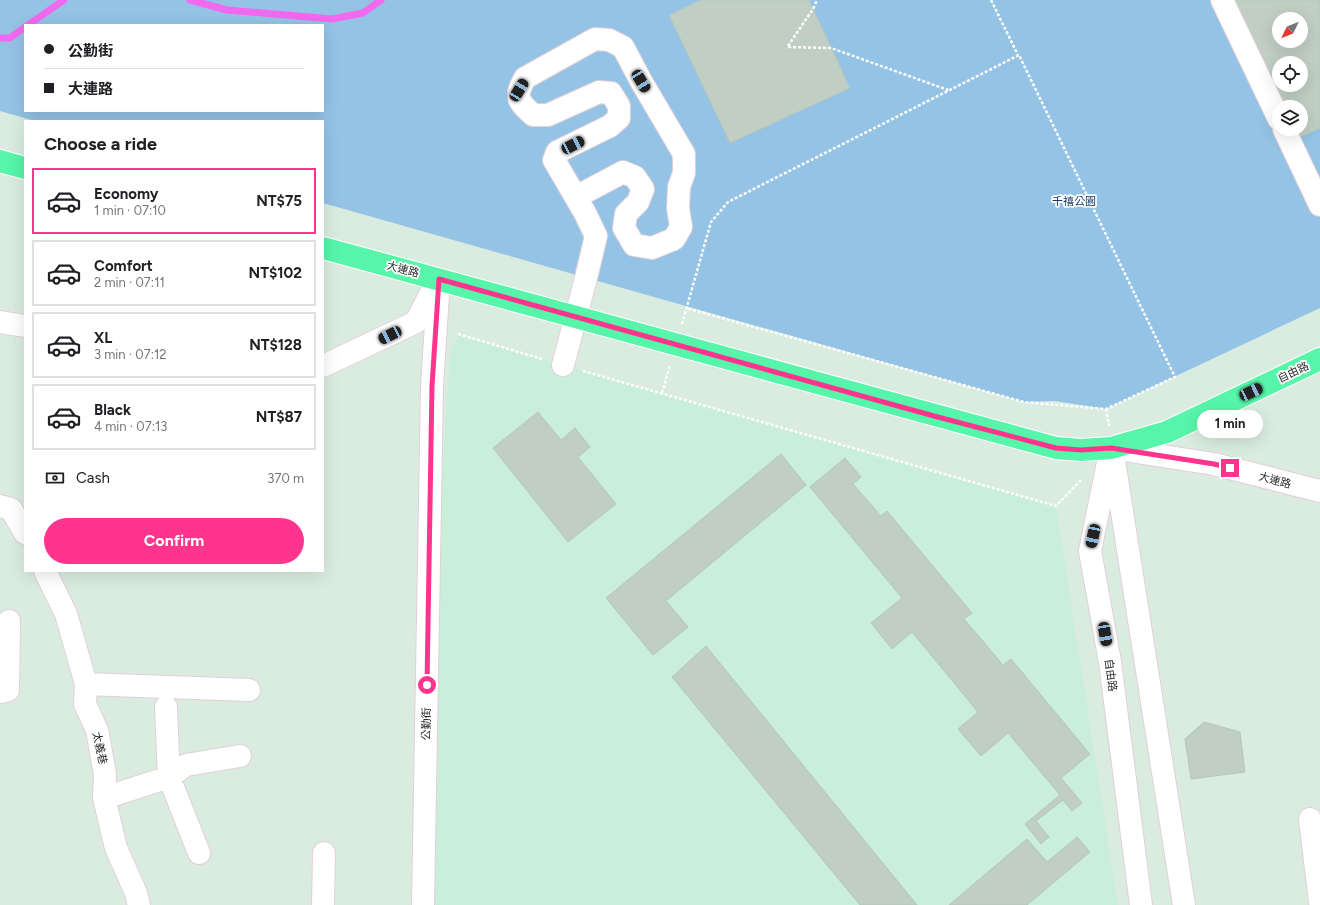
<!DOCTYPE html>
<meta charset="utf-8">
<style>
body{margin:0;font-family:Figtree,"Noto Sans TC",sans-serif;background:#f6f6f6;color:#202124;height:100vh;display:flex;flex-direction:column;font-size:15px;white-space:nowrap}
*{box-sizing:border-box;margin:0}
p{font-size:13px;color:#757577}
.icon{flex:none;width:22px;height:22px;fill:none;stroke:currentColor;stroke-width:2;stroke-linecap:round;stroke-linejoin:round}
.map{position:relative;flex:1;overflow:hidden}
.sheet{position:absolute;left:24px;top:120px;width:300px;height:452px;display:flex;flex-direction:column;background:#fff;border-radius:0px;box-shadow:0 4px 16px #0002}
.sheet>*{flex:none}
.guide{position:absolute;left:24px;top:24px;width:300px;height:88px;border-radius:0px;box-shadow:0 4px 16px #0002;display:grid;align-content:center;height:88px;padding:0 20px;background:#fff}
.needle{width:26px;rotate:227deg}
.tools{position:absolute;left:1272px;top:12px;display:grid;gap:8px}
.tools a{display:grid;place-items:center;width:36px;height:36px;border-radius:50%;background:#fff;box-shadow:0 4px 16px #0002;font-size:20px}
.end{position:absolute;width:18px;height:18px;margin:-9px;border:5px solid #ff348c;background:#fff;box-shadow:0 0 0 2px #fff}
.from{border-radius:50%}
.bubble{position:absolute;height:28px;border-radius:14px;background:#fff;box-shadow:0 4px 16px #0002;font-size:13px;font-weight:700;line-height:28px;text-align:center}
.car{position:absolute;width:12px;height:24px;margin:-12px -6px;border-radius:5px;box-shadow:0 0 3px 1px #0007;background:linear-gradient(#222 24%,#8ab4d8 0 40%,#222 0 76%,#8ab4d8 0 86%,#222 0)}
.guide b{display:flex;align-items:center;gap:14px;height:38px;font-size:15px}
.guide b+b{border-top:1px solid #e0e0e0}
.guide i{width:10px;height:10px;background:#202124}
ul{padding:0;list-style:none}
li{display:flex;align-items:center;gap:12px;height:66px;margin:0 8px 6px;padding:0 12px;border:2px solid #e0e0e0;border-radius:0px}
li div{flex:1}
li b{display:block;font-size:15px}
li em{font-style:normal;font-weight:700}
li.current{border-color:#ff348c}
li>.icon{width:36px;height:36px;stroke-width:1.5}
h2{padding:0 20px;font-size:18px;line-height:48px}
.pay{display:flex;align-items:center;gap:10px;height:44px;padding:0 20px;font-size:15px}
.pay p{margin-inline-start:auto}
.cta{display:flex;gap:8px;margin-top:auto;padding:8px 20px}
.cta a{flex:1;height:46px;border-radius:24px;background:#ff348c;color:#fff;font-size:16px;font-weight:700;line-height:46px;text-align:center}
.map>svg:first-child{display:block}
</style>
<div class="map">
<svg width="1320" height="905" viewBox="0 0 1320 905">
<rect width="100%" height="100%" fill="#daece0"/>
<path fill="#c9eed9" d="M458 335 1056 506 1118 905H432L435 588 450 355Z"/>
<path fill="#94c3e5" fill-rule="evenodd" d="M0 0H1320V308L1106 409 1055 401 1024 402 323 203V121H35L0 111ZM1279 19H1301V41H1279ZM25 25H323V111H25ZM1279 63H1301V85H1279ZM1279 107H1301V129H1279Z"/>
<g fill="none" stroke-linecap="round" stroke-linejoin="round">
<path stroke="#f269ef" stroke-width="7" d="M190 0 227 10 332 19 363 13 381 0
M28 25 64 0
M0 38H10L25 27"/>
</g>
<path fill="#c0cec4" stroke="#b4c7bc" fill-rule="evenodd" d="M701 0H809L850 88 730 143 669 15Z
M1233 0H1320V128L1299 138 1295 129H1301V107H1284ZM1279 19H1301V41H1279ZM1279 63H1301V85H1279Z
M538 412 561 440 575 428 590 447 578 457 616 504 568 542 493 448Z
M781 454 806 485 666 601 688 627 653 655 606 598Z
M845 458 861 477 853 484 881 516 887 511 972 613 964 619 1003 665 1011 659 1090 754 1061 778 1082 803 1072 811 1063 800 1036 821 1049 837 1041 844 1025 824 1060 795 1008 733 981 756 958 729 978 712 912 632 892 649 871 623 902 598 810 487Z
M706 646 917 905H860L672 677Z
M1204 722 1240 732 1245 772 1191 779 1185 739Z
M1077 837 1090 852 1027 905H949L1027 839 1047 862Z"/>
<g fill="none" stroke-linecap="round" stroke-linejoin="round">
<g stroke="#e3cfd8" stroke-width="24">
<path id="minor" d="M1222 0 1279 119
M1284 129 1320 205
M0 322 25 326
M563 365 586 278 596 236 585 213 554 160 557 152 610 126 619 118V106L611 93 599 92 548 115H533C518 101 514 98 525 78L595 39 609 40 623 47 641 81 684 154V173L679 187 678 208 681 227 674 239 652 248 634 245 624 228 626 214 638 202 643 189 635 177 623 172 576 197
M323 366 416 322 434 287
M1111 448 1090 551 1110 662 1141 905
M1111 448 1214 464 1320 491
M1114 461 1184 905
M0 506 11 509 25 533
M45 571 66 614 86 684 85 704 97 730 105 774 104 798 116 848 136 893 139 905
M86 684 249 690
M0 692 8 690 9 621
M166 707 169 777 199 853
M104 798 169 777 186 765 240 756
M1310 819 1320 902
M323 905 324 853
M423 905 432 386 439 279"/>
</g>
<g stroke="#fff" stroke-width="24">
<path id="major" d="M0 161 25 168
M323 248 1056 448 1081 450 1111 448 1167 432 1320 359"/>
</g>
<path stroke="#fff" stroke-width="2.5" stroke-dasharray="3 2" stroke-linecap="butt" d="M991 0 1018 55
M788 46 813 9 817 0
M788 47 831 48 948 90
M682 324 711 222 728 202 1019 55 1175 377 1106 409 1024 402 686 308
M458 334 542 359
M583 371 1056 506 1082 479
M662 393 670 365
M1106 409 1109 426"/>
<use href="#minor" stroke="#fff" stroke-width="22"/>
<use href="#major" stroke="#56f5a9" stroke-width="22"/>
</g>
<g fill="none" stroke-linecap="round" stroke-linejoin="round">
<path stroke="#ff348c" stroke-width="5" d="M427 685 432 386 439 279 934 416 1056 448 1081 450 1111 448 1214 464 1230 468"/>
</g>
<g text-anchor="middle" stroke-width="3.5" stroke-linejoin="round" paint-order="stroke">
<g font-size="11" fill="#173c68" stroke="#fff">
<text x="1074" y="205">千禧公園</text>
</g>
<g font-size="11" fill="#292929" stroke="#fff">
<text transform="translate(403 269) rotate(15)" y="4">大連路</text>
<text transform="translate(1293 372) rotate(-26)" y="4">自由路</text>
<text transform="translate(1275 480) rotate(15)" y="4">大連路</text>
<text transform="translate(1111 675) rotate(82)" y="4">自由路</text>
<text transform="translate(426 724) rotate(-89)" y="4">公勤街</text>
<text transform="translate(100 748) rotate(78)" y="4">太義巷</text>
</g>
</g>
</svg>
<div class="tools">
<a><svg class="needle" viewBox="-14 -14 28 28"><path d="M0-13l5 13h-10z" fill="#e53935"/><path d="M0 13l5-13h-10z" fill="#757577"/></svg></a>
<a><svg class="icon" aria-label="locate" viewBox="0 0 24 24"><circle cx="12" cy="12" r="6"/><path d="M12 2v4M12 18v4M2 12h4M18 12h4"/></svg></a>
<a><svg class="icon" aria-label="layers" viewBox="0 0 24 24"><path d="M12 4l9 5-9 5-9-5zM3 14l9 5 9-5"/></svg></a>
</div>
<i class="end from" style="left:427px;top:685px"></i>
<i class="end" style="left:1230px;top:468px"></i>
<div class="bubble" style="left:1197px;top:410px;width:66px">1 min</div>
<i class="car" style="left:641px;top:81px;rotate:149deg"></i>
<i class="car" style="left:519px;top:90px;rotate:31deg"></i>
<i class="car" style="left:573px;top:145px;rotate:63deg"></i>
<i class="car" style="left:390px;top:335px;rotate:244deg"></i>
<i class="car" style="left:1251px;top:392px;rotate:65deg"></i>
<i class="car" style="left:1093px;top:536px;rotate:192deg"></i>
<i class="car" style="left:1105px;top:634px;rotate:170deg"></i>
<div class="guide">
<b><i class="from"></i>公勤街</b>
<b><i></i>大連路</b>
</div>
<section class="sheet">
<h2>Choose a ride</h2>
<ul>
<li class="current"><svg class="icon" aria-label="car" viewBox="0 0 24 24"><path d="M5 17H2v-5l4-1 3-4h7l3 4 3 1v5h-3M9 17h6M6 11h13"/><circle cx="7" cy="17" r="2"/><circle cx="17" cy="17" r="2"/></svg><div><b>Economy</b><p>1 min · 07:10</p></div><em>NT$75</em></li>
<li><svg class="icon" aria-label="car" viewBox="0 0 24 24"><path d="M5 17H2v-5l4-1 3-4h7l3 4 3 1v5h-3M9 17h6M6 11h13"/><circle cx="7" cy="17" r="2"/><circle cx="17" cy="17" r="2"/></svg><div><b>Comfort</b><p>2 min · 07:11</p></div><em>NT$102</em></li>
<li><svg class="icon" aria-label="car" viewBox="0 0 24 24"><path d="M5 17H2v-5l4-1 3-4h7l3 4 3 1v5h-3M9 17h6M6 11h13"/><circle cx="7" cy="17" r="2"/><circle cx="17" cy="17" r="2"/></svg><div><b>XL</b><p>3 min · 07:12</p></div><em>NT$128</em></li>
<li><svg class="icon" aria-label="car" viewBox="0 0 24 24"><path d="M5 17H2v-5l4-1 3-4h7l3 4 3 1v5h-3M9 17h6M6 11h13"/><circle cx="7" cy="17" r="2"/><circle cx="17" cy="17" r="2"/></svg><div><b>Black</b><p>4 min · 07:13</p></div><em>NT$87</em></li>
</ul>
<div class="pay"><svg class="icon" aria-label="cash" viewBox="0 0 24 24"><path d="M3 7h18v10H3z"/><circle cx="12" cy="12" r="2"/></svg>Cash<p>370 m</p></div>
<div class="cta"><a>Confirm</a></div>
</section>
</div>
